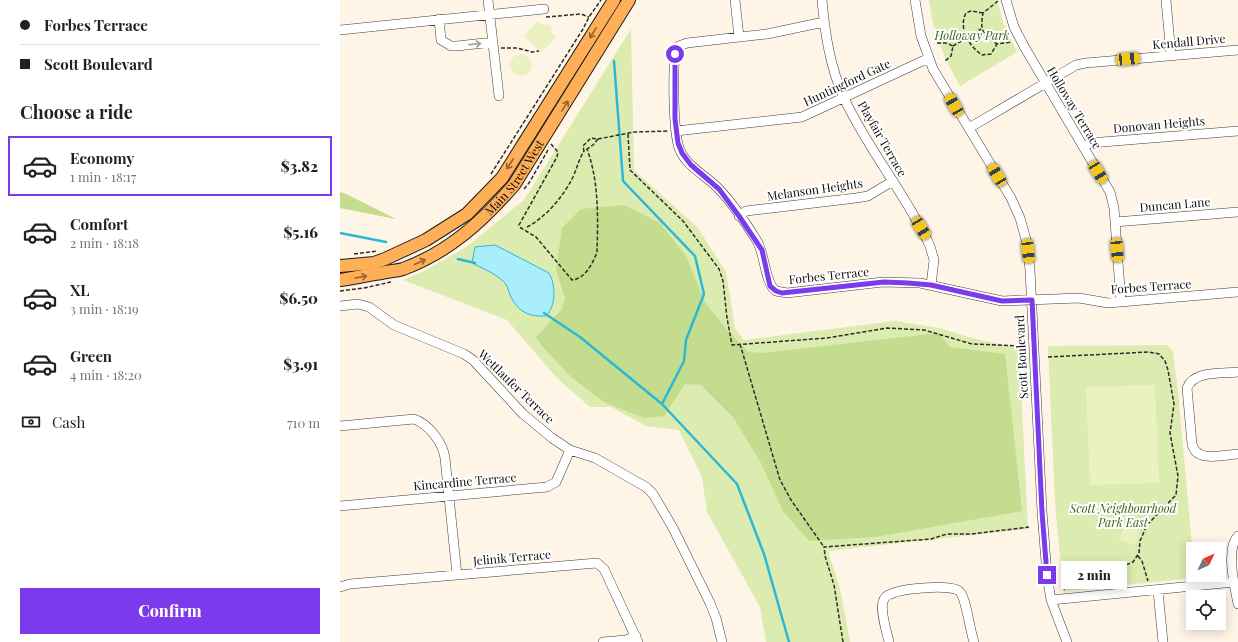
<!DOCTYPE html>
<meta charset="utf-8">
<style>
body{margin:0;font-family:"Playfair Display",serif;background:#f6f6f6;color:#222;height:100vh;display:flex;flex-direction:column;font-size:15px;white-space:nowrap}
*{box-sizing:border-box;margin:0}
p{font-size:13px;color:#767676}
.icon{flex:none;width:22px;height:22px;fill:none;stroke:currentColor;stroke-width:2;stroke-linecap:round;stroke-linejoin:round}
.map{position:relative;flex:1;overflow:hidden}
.panel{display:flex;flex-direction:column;background:#fff;width:340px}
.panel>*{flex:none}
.top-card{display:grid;align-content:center;height:88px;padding:0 20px;background:#fff}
.needle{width:26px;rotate:46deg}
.tools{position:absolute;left:846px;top:542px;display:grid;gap:8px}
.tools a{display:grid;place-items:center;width:40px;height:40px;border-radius:0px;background:#fff;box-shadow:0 2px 10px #0003;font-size:20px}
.end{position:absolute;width:18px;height:18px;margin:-9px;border:5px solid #7c3aed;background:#fff;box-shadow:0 0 0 2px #fff}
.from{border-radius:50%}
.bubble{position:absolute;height:28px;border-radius:0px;background:#fff;box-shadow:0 2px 10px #0003;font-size:13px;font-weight:800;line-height:28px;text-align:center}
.car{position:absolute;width:12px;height:24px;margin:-12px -6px;border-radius:5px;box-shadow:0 0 3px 1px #0007;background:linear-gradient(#f5c518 24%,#345 0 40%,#f5c518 0 76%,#345 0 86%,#f5c518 0)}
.top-card b{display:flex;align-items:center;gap:14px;height:38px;font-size:15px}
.top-card b+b{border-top:1px solid #e0e0e0}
.top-card i{width:10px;height:10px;background:#222}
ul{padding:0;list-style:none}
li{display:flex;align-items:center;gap:12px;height:60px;margin:0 8px 6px;padding:0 12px;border:2px solid transparent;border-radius:0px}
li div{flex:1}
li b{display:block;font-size:15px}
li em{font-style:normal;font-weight:800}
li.selected{border-color:#7c3aed}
li>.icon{width:36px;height:36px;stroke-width:1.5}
h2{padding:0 20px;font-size:18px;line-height:48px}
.pay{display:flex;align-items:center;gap:10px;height:44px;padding:0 20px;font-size:15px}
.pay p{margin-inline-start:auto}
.action{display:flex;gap:8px;margin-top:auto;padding:8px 20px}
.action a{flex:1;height:46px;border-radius:0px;background:#7c3aed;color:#fff;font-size:16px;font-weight:800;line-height:46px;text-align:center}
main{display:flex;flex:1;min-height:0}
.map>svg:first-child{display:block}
</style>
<main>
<section class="panel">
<div class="top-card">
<b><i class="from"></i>Forbes Terrace</b>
<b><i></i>Scott Boulevard</b>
</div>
<h2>Choose a ride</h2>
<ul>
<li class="selected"><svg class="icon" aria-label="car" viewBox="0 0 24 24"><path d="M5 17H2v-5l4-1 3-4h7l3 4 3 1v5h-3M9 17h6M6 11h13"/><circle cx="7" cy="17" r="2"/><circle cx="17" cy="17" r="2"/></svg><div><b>Economy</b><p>1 min · 18:17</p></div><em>$3.82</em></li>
<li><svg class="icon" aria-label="car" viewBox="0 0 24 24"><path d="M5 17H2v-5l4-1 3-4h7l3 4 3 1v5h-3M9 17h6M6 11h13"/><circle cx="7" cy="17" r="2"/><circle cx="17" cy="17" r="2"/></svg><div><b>Comfort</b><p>2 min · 18:18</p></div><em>$5.16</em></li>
<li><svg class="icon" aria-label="car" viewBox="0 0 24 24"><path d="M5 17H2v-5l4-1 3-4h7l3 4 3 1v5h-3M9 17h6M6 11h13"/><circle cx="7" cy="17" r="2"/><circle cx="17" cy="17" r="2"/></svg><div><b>XL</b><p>3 min · 18:19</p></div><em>$6.50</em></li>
<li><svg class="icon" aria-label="car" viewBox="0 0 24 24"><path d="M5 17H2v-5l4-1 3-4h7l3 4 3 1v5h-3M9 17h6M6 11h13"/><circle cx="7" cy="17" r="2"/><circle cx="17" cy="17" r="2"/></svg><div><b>Green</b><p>4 min · 18:20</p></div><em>$3.91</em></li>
</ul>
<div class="pay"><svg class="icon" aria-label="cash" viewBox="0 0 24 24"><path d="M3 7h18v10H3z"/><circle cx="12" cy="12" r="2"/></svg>Cash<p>710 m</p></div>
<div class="action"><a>Confirm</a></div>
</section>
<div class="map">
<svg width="898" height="642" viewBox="0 0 898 642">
<rect width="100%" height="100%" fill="#fff5e7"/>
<path fill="#dcebaf" d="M589 0H657L663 22 677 52 620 86C604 58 593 33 589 0Z
M291 29 294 170 358 228 386 272 395 328 404 340 555 321 599 328 632 338 679 348 688 529 488 551 500 588 510 642H426L420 607 367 512 362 477 339 430 306 426 271 407H250L217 378 167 320 63 280 82 272 125 248 184 200Z
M827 345 833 351 838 392 855 578 725 591 723 590 715 503 708 346Z"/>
<path fill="#c3dc8e" d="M0 192 6 194 56 219 0 208Z
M284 205 320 223 346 256 366 304 390 333 408 352 422 353 598 333 610 347 665 354 682 511 536 537 469 541 443 511 421 463 393 417 361 385 345 384 324 416 304 418 264 402 231 377 202 346 196 337 222 309 225 298 216 270 222 228 241 209Z"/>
<path fill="#ecf1c2" d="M198 21 201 24 211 25 212 28 211 32 216 37 201 53 183 36Z
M170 65a11 11 0 1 1 22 0a11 11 0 1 1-22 0Z
M815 385 819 483 750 485 746 387Z
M784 526 799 531 795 545 779 540Z"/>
<path fill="#a9eefa" stroke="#2bb8d5" d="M155 245 209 273C216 285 216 306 206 316 191 317 180 313 172 299 168 292 169 286 162 280 154 273 142 268 132 263L135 247Z"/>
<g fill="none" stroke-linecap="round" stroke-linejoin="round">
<path stroke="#2bb8d5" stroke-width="2.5" d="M274 61 283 181 355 256 364 294 346 340 344 361 322 404
M0 233 46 242
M118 259 135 263
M204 313 240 337 322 404 397 484 424 554 449 642"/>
<g stroke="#3d3d3d" stroke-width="10">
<path id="minor" d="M148 0 159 96
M395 0 399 37
M482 0C485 34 490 67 504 98 528 150 566 194 590 246L594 260 591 285
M575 0 581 36 593 69 671 198 680 218 687 243 690 270 702 511 707 575 711 600 727 642
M666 0 674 27 685 48 770 192 774 208 781 302
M826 0 831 55
M99 19 101 40 111 46H117L153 42
M484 22 427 34 347 43 339 46 335 54C333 75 333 129 339 148 346 167 366 175 379 189 393 204 406 223 417 241 425 254 425 284 436 291L447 293 543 282 580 283 662 301 739 298 768 303 898 292
M0 30 204 9
M629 128 736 65 746 63 898 50
M336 131 462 117 589 58
M744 147 750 143 898 131
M399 216 406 211 516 198 528 196 553 181
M775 222 898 212
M0 306 18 304 29 307 54 325 124 354 133 360 183 414 212 438 230 450 255 458 306 487 313 494 333 528 370 603 376 618 382 642
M898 372C882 374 854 370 847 388L852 444C856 463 883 455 898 454
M0 426 74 419C89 424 103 443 105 458L117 575
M0 506 207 487 216 482 230 450
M898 536C885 549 895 588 898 604
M0 587 10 584 257 563 264 569 298 642
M818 591 823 642
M711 600 894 582
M263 642 286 640 296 636
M549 642C547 633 540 611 543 602 544 598 547 595 551 594 561 589 613 583 620 592 626 598 630 631 634 642"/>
</g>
<g stroke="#1b1b1b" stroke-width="14">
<g id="major">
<path d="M0 266 34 263 45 259 86 240 127 214 162 178 274 0"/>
<path id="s1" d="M0 280C14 278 28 275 42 273 49 271 57 271 63 269 109 252 143 221 174 185L289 0"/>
</g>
</g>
<path stroke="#2c2c2c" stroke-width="1.5" stroke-dasharray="4 2" stroke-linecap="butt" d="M658 1 643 13C640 31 642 34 657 44L672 42
M643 13 631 11 626 13C618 28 629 46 642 55L651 54 657 44
M206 17 241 14 249 17
M597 43H606L613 46 611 56 605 61
M613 46 641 29
M161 48H177L192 52 199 51
M288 134 290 170 343 221 379 269 383 281 387 318 392 345 487 338 547 328 584 330 632 344 680 346
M258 139 253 145 244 151 243 146 251 138 258 139 294 132 328 131
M211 144 218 152 217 157 179 225 181 228 196 237 232 280C245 279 253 263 257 252 258 219 259 181 247 149
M151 174 243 29 249 17 261 0
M184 189 189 183 208 150
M187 227C206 217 223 197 233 177 237 168 239 159 244 151
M14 254 38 251
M0 291 24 288 51 282
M400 344 440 480 451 500 484 547
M708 357 809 352 819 354 825 361 828 370 834 404 830 433 838 476 836 495 807 525 800 541 799 553 793 562 777 569 766 568C753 578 737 579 724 590
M798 556 802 561 808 581
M503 642 494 585 485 556 484 547 591 539 607 534H632L689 527"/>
<use href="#minor" stroke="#fff" stroke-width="9"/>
<use href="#major" stroke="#ffaf57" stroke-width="12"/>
</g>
<defs><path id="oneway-shaft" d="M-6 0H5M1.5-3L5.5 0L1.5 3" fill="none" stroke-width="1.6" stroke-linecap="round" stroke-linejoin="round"/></defs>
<g stroke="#916534">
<use href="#oneway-shaft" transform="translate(253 33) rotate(122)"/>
<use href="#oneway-shaft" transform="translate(225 106) rotate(-58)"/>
<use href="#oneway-shaft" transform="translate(170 164) rotate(123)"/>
<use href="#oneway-shaft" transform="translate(80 262) rotate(-24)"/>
<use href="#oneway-shaft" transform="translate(21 277) rotate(-10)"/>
</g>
<use stroke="#9d9d9d" href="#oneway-shaft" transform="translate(135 44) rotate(-6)"/>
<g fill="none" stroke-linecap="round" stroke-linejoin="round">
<path stroke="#7c3aed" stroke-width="5" d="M335 54V119L338 143 342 153 351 165 379 189 399 216 422 250 430 286 436 291 442 293 544 282 568 283 591 285 662 301 692 300 702 512 707 575"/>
</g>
<g text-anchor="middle" stroke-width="4" stroke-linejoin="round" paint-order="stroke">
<g font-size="12" font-style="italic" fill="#396418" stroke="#fff">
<text x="632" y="40">Holloway Park</text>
<text x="783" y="513">Scott Neighbourhood<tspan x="783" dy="14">Park East</tspan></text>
</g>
<g font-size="12" fill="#0a0a0a" stroke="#fff">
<text transform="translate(849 42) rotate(-5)" y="4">Kendall Drive</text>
<text transform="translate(507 83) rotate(-25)" y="4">Huntingford Gate</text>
<text transform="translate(734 108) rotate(59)" y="4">Holloway Terrace</text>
<text transform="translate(819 125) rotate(-5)" y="4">Donovan Heights</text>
<text transform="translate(542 139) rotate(60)" y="4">Playfair Terrace</text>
<text dy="4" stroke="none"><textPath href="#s1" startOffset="211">Main Street West</textPath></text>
<text transform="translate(475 190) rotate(-8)" y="4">Melanson Heights</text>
<text transform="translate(835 205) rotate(-5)" y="4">Duncan Lane</text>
<text transform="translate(489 276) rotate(-6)" y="4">Forbes Terrace</text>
<text transform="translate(811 287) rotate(-4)" y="4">Forbes Terrace</text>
<text transform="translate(682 357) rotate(-93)" y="4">Scott Boulevard</text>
<text transform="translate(176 387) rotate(44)" y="4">Wettlaufer Terrace</text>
<text transform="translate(125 482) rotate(-5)" y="4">Kincardine Terrace</text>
<text transform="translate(172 558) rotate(-5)" y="4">Jelinik Terrace</text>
</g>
</g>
</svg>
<div class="tools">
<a><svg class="needle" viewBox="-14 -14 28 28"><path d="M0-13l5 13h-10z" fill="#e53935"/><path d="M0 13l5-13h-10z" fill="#767676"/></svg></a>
<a><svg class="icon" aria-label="locate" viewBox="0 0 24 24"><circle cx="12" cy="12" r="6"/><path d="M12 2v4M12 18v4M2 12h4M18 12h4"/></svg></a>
</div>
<i class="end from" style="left:335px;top:54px"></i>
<i class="end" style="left:707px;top:575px"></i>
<div class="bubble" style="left:721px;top:561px;width:66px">2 min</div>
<i class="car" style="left:788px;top:59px;rotate:85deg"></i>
<i class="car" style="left:614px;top:105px;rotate:330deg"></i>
<i class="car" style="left:758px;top:172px;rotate:149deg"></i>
<i class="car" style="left:657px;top:175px;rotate:329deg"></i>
<i class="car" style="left:581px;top:228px;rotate:149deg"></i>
<i class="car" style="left:777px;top:250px;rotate:175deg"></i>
<i class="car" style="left:688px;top:251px;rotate:174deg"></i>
</div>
</main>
